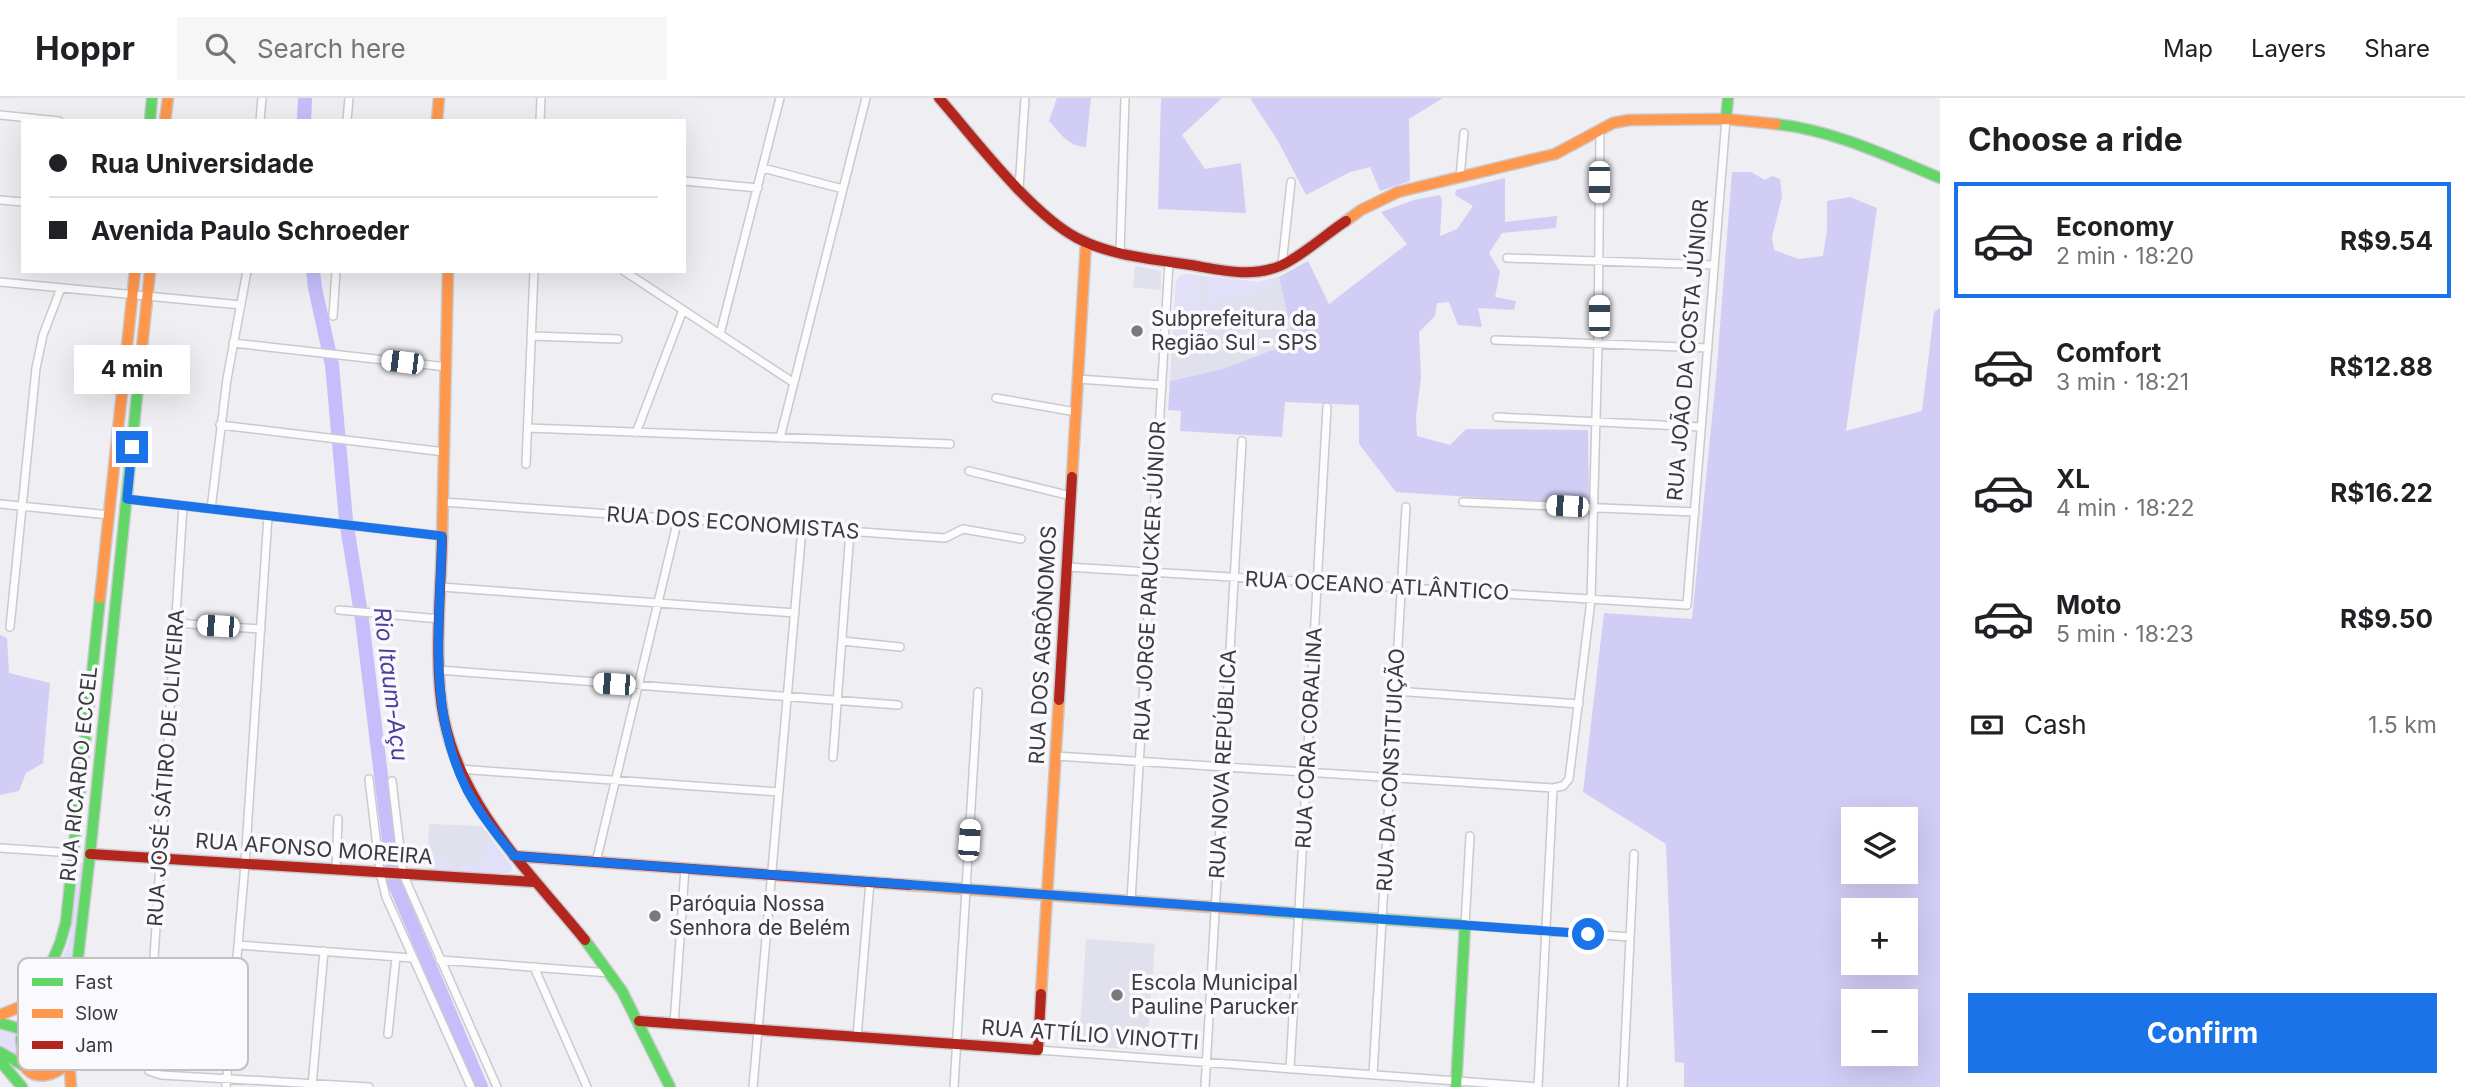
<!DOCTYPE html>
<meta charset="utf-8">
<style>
body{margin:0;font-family:Inter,sans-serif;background:#f6f6f6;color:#202124;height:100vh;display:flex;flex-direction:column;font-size:26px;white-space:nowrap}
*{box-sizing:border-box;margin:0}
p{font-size:23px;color:#757577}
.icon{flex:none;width:38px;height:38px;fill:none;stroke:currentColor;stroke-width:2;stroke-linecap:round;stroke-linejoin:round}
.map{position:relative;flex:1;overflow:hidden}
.side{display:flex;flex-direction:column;background:#fff;width:525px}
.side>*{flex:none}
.hud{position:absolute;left:21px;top:21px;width:665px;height:154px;border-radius:0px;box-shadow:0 7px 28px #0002;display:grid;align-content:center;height:154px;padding:0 28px;background:#fff}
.controls{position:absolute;left:1841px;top:709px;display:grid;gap:14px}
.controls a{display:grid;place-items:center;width:77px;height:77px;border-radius:0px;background:#fff;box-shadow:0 7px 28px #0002;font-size:35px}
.end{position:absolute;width:32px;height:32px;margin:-16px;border:9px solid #1a73e8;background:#fff;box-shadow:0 0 0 4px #fff}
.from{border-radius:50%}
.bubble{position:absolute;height:49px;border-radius:0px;background:#fff;box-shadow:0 7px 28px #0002;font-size:23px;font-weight:700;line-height:49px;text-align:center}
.car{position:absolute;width:21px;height:42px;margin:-21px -10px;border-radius:9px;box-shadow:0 0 5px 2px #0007;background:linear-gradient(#fff 24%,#345 0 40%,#fff 0 76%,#345 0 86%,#fff 0)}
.hud b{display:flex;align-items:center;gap:24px;height:66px;font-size:26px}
.hud b+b{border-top:2px solid #e0e0e0}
.hud i{width:18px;height:18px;background:#202124}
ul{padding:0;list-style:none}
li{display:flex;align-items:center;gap:21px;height:116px;margin:0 14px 10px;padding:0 14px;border:4px solid transparent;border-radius:0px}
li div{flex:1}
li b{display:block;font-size:26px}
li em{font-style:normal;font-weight:700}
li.current{border-color:#1a73e8}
li>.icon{width:63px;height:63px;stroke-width:1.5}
h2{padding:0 28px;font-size:32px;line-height:84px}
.pay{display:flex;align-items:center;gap:18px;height:77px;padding:0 28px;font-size:26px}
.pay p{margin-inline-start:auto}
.action{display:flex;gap:14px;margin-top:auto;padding:14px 28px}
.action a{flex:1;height:80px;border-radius:0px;background:#1a73e8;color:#fff;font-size:28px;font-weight:700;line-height:80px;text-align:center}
header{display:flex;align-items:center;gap:42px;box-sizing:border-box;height:98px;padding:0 35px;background:#fff;border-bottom:2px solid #e0e0e0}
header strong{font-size:33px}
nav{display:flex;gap:38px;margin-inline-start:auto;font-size:24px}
.search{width:490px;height:63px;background:#f6f6f6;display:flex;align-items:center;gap:18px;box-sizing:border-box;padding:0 24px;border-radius:0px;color:#757577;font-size:26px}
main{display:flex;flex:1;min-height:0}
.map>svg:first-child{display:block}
</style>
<header>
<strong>Hoppr</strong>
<div class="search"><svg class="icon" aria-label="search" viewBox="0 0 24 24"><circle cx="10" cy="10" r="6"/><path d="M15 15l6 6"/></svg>Search here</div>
<nav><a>Map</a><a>Layers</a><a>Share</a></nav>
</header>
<main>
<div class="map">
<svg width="1940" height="989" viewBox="0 0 1940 989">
<rect width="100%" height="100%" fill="#eeeef3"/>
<path fill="#e1e1ed" d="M1135 168 1161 173V192L1133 189Z
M1187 176 1257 184 1279 179 1294 244 1223 271 1170 283 1176 184 1179 179Z
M429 726 482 728 512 769V773L507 775 427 772Z
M1086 841 1155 846 1147 952 1079 948Z"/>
<path fill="#e2e0f8" d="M1187 176 1197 178 1210 240 1172 248 1176 184 1179 179Z
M1204 178 1257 184 1271 182 1273 191 1217 203 1220 219 1214 220Z
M485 742 492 743 512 769V773L507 775 462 773V765L481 766Z
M427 757 448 758V764L453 765V773L427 772Z
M80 765H84L65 943 58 938 28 930 68 847Z
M0 928 18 932 16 946 17 962 0 949Z
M40 943C56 944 62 957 55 970L34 975 25 957 27 952Z"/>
<path fill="#d1cdf5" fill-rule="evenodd" d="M1057 0H1091L1086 49C1069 49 1059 34 1049 23Z
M1161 0H1222L1182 37 1205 71 1241 65 1246 115 1158 111Z
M1250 0H1443L1409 21 1410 83 1380 93 1370 69 1350 74 1306 97 1278 43Z
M1732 74H1751L1765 82 1772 78 1780 81 1782 99 1772 139 1774 152 1799 161 1823 158 1827 132V103L1850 99 1877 110 1846 333 1922 313 1934 214 1940 210V989H1684V965L1675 964 1666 746 1583 694 1604 515 1692 521 1716 280ZM1853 721H1906V774H1853ZM1906 812V864H1853V812ZM1906 903V956H1853V903Z
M1505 80V124L1557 118 1556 130 1502 135 1489 155 1500 174 1495 199 1516 203 1514 212 1478 210 1482 229 1458 227 1449 204 1437 205 1435 218 1419 234 1421 279 1416 319 1417 338 1450 347 1466 331 1588 332 1589 407 1396 394 1359 346V307L1285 304 1282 339 1180 333 1181 313 1168 312 1170 283 1223 271 1294 244 1279 179 1308 163 1329 206 1407 146 1381 114 1414 102 1440 97 1442 102 1440 138 1457 131 1473 108 1455 97 1456 92Z
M0 537 7 540 9 575 50 585 43 665 26 675 19 693 0 697Z"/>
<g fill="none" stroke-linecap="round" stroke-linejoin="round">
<path stroke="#c5befb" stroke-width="14" d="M304 23 305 0
M313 173 315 190 332 267 346 422 362 522 394 784 481 989"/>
<g stroke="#cacace" stroke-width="10">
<path id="street" d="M0 17 59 23
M260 23 262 0
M347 23 349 0
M540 23 541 0
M763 70 843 91
M1460 79 1464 35
M684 83 758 90
M1019 91 1025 0
M0 102 23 104
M1120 156 1125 0
M1507 160 1714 167
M1282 167 1291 84
M624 173 794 285
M0 184 241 207
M333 218 336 173
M720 236 780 0
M531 238 618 241
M1495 242 1708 250
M233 245 447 269
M1078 281 1162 287
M996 300 1076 314
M1497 319 1701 329
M220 327 445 354
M528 330 950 346
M636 335 683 212
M780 340 866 0
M526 366 534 173
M969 373 1071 398
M127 401 442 438
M443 404 945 440 963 431 1021 441
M1463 404 1695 414
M0 406 110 417
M183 408 147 969 149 973 161 977 369 989
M211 411 227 281 247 173
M1067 469 1687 507 1726 21
M441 489 795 515
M339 512 440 521
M176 525 261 531
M10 529 36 270 43 237 61 190
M842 543 900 549
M439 572 898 607
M1395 593 1579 606
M1056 658 1553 690 1563 688 1569 681 1591 502 1598 246 1600 32
M833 659 850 433
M459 671 779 694
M369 681 380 774 386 799 471 989
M392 683 403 776 497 989
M1470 738 1465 827 1630 839
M0 750 73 755
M596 764 678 421
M336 772 338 721
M1131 803 1169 164
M238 847 412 860
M440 862 610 875
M534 869 587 989
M674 926 685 770
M388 936 396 859
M857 939 870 784
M1038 952 1538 989
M1290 971 1327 309
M1373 977 1406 409
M312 988 324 853
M226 989 245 766 268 418
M753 989 802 430
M954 989 978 594
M1205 989 1242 343
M1538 989 1553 690
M1623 989 1634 756"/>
</g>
<g stroke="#cacace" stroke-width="13">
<path id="fast" d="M1726 21 1728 0
M150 23 152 0
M1776 26C1833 32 1887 58 1940 80
M1266 813 1465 827 1456 989
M585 842 622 893 670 989
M0 925 28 933
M0 954 24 968
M67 954 90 756 138 288
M23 955 21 941 24 931 60 845 66 824 100 500
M0 963 22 989"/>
</g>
<g stroke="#cacace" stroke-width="13">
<path id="slow" d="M165 23 168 0
M437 23 439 0
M1346 123 1361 112 1398 94 1555 56 1613 25 1629 22 1726 21 1776 26
M138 288 150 173
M1072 379 1086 144
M442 440 448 173
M100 500 135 173
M909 787 1266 813
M1041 896 1059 602
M0 917 20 909 36 894
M68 964C58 976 34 986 24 967 13 946 42 933 59 942 70 956 70 972 71 989"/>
</g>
<g stroke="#cacace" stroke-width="13">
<path id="jam" d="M939 0C975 41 1030 115 1077 140 1111 158 1153 161 1191 167 1220 172 1251 180 1280 168 1301 159 1326 136 1346 123
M442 440C441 496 433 567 444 621 463 711 529 773 585 842
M1059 602 1072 379
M90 756 534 784
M514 758 909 787
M639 923 1038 952 1041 896"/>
</g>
<use href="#street" stroke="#fcfcfd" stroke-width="7"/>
<use href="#fast" stroke="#63d668" stroke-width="10"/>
<use href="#slow" stroke="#ff974d" stroke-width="10"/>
<use href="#jam" stroke="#b3261e" stroke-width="10"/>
</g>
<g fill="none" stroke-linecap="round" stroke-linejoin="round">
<path stroke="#1a73e8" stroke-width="9" d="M132 349 127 401 442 438C440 523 427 614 467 692 480 716 497 737 514 758L1588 836"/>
</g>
<g fill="#7a7a7e" stroke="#fafafe" stroke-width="2.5">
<circle cx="1137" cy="233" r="7"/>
<circle cx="655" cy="818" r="7"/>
<circle cx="1117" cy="897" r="7"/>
</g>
<g text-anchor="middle" stroke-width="7" stroke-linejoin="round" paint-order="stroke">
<g font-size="21" fill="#3b3b3f" stroke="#fafafe" text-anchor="start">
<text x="1151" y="228">Subprefeitura da<tspan x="1151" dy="24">Região Sul - SPS</tspan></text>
<text x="669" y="813">Paróquia Nossa<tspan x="669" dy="24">Senhora de Belém</tspan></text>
<text x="1131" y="892">Escola Municipal<tspan x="1131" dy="24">Pauline Parucker</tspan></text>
</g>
<g font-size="21" fill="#3b3b3f" stroke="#fafafe">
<text transform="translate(1688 252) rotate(-85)" y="7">RUA JOÃO DA COSTA JÚNIOR</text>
<text transform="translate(733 425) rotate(4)" y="7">RUA DOS ECONOMISTAS</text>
<text transform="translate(1150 483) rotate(-87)" y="7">RUA JORGE PARUCKER JÚNIOR</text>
<text transform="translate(1377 488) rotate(3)" y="7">RUA OCEANO ATLÂNTICO</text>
<text transform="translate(1043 547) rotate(-87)" y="7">RUA DOS AGRÔNOMOS</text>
<text transform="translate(1309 640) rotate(-87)" y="7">RUA CORA CORALINA</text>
<text transform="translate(1223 666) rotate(-87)" y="7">RUA NOVA REPÚBLICA</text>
<text transform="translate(166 670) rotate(-86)" y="7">RUA JOSÉ SÁTIRO DE OLIVEIRA</text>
<text transform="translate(1391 672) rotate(-87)" y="7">RUA DA CONSTITUIÇÃO</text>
<text transform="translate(79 676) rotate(-84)" y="7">RUA RICARDO ECCEL</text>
<text transform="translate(314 751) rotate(4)" y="7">RUA AFONSO MOREIRA</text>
<text transform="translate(1090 937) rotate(4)" y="7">RUA ATTÍLIO VINOTTI</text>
</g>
<g font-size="23" font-style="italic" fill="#523c9c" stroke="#fafafe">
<text transform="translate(391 586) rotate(83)" y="8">Rio Itaum-Açu</text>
</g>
</g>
<rect x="18" y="860" width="230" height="112" rx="10" fill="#fafafe" stroke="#c1c1c5" stroke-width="2"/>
<rect x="32" y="880" width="31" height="8" fill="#63d668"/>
<rect x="32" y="911" width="31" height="9" fill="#ff974d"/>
<rect x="32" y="943" width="31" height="8" fill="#b3261e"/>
<g font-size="19" fill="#3b3b3f">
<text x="75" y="891">Fast</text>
<text x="75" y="922">Slow</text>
<text x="75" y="954">Jam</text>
</g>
</svg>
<div class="controls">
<a><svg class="icon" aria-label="layers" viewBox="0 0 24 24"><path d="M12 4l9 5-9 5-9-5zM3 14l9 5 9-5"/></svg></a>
<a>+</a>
<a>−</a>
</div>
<i class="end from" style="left:1588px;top:836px"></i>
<i class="end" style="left:132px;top:349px"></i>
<div class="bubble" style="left:74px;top:247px;width:116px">4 min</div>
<i class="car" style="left:1599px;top:84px;rotate:180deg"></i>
<i class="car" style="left:1599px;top:218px;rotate:0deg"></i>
<i class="car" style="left:402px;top:264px;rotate:277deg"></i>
<i class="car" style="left:1567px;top:408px;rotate:273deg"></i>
<i class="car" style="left:218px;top:528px;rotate:274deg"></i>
<i class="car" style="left:614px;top:586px;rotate:274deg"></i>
<i class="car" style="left:969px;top:742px;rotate:4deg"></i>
<div class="hud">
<b><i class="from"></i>Rua Universidade</b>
<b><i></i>Avenida Paulo Schroeder</b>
</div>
</div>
<section class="side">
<h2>Choose a ride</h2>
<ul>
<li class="current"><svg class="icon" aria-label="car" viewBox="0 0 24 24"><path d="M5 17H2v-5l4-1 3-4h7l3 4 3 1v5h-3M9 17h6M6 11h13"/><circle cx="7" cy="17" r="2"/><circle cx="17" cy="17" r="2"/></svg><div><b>Economy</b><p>2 min · 18:20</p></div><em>R$9.54</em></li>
<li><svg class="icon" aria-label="car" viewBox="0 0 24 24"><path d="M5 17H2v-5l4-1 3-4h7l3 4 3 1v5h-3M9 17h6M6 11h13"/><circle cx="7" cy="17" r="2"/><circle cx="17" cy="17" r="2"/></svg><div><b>Comfort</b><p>3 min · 18:21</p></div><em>R$12.88</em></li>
<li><svg class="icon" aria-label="car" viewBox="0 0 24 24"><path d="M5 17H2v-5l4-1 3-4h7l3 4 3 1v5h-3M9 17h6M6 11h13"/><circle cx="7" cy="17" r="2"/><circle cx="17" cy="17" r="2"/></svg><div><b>XL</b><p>4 min · 18:22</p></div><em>R$16.22</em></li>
<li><svg class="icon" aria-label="car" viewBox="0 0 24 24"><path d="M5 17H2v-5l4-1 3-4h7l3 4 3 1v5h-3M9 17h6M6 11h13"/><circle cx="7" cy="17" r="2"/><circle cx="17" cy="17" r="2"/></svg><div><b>Moto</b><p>5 min · 18:23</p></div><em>R$9.50</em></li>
</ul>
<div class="pay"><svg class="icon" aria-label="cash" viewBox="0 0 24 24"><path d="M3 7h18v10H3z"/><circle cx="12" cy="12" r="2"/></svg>Cash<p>1.5 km</p></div>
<div class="action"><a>Confirm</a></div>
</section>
</main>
